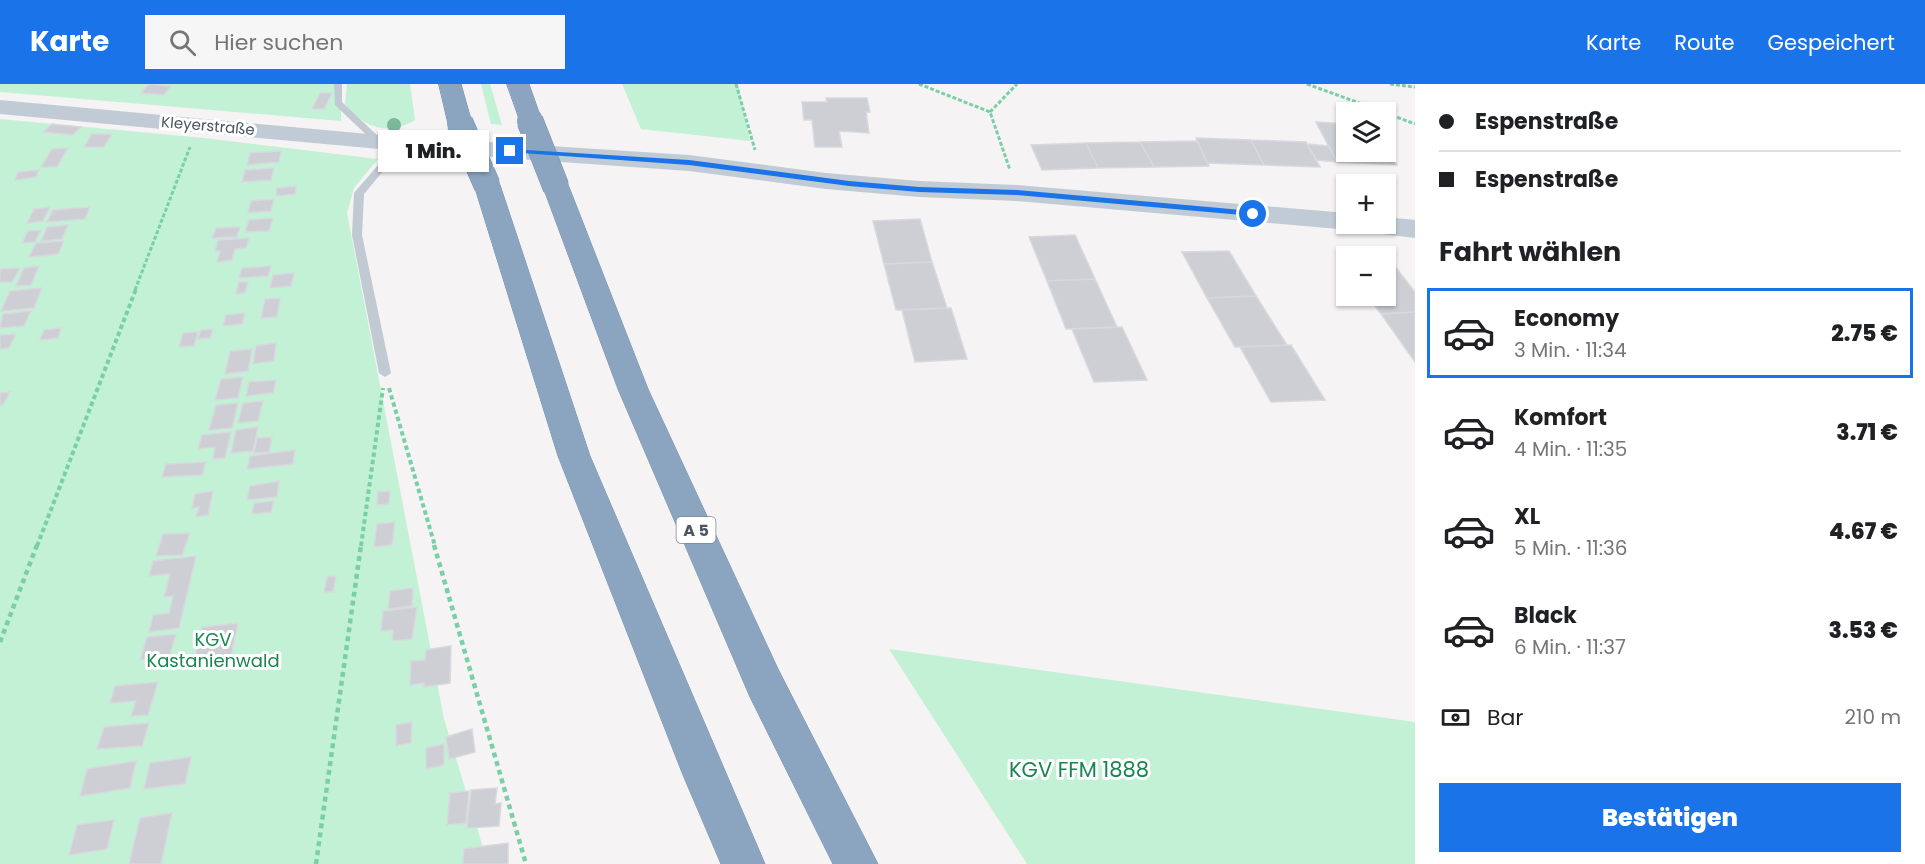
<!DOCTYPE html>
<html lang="de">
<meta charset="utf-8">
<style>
body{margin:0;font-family:Poppins,sans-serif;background:#f6f6f6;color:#202124;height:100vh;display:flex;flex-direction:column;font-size:22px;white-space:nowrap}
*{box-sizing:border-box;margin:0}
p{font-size:20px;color:#757577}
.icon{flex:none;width:33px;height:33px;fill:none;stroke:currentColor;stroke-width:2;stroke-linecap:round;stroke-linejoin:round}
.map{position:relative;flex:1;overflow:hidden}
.side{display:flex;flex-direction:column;background:#fff;width:510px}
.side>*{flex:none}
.banner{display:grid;align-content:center;height:132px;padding:0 24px;background:#fff}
.buttons{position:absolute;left:1336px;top:18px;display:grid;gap:12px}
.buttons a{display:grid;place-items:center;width:60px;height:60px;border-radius:0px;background:#fff;box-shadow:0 2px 4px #0004;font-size:30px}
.end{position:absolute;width:27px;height:27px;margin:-14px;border:8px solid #1a73e8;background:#fff;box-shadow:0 0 0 3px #fff}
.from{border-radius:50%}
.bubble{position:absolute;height:42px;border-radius:0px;background:#fff;box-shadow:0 2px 4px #0004;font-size:20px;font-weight:800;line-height:42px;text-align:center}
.banner b{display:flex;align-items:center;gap:21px;height:57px;font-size:22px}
.banner b+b{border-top:2px solid #e0e0e0}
.banner i{width:15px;height:15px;background:#202124}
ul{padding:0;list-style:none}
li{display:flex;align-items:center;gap:18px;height:90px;margin:0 12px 9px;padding:0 12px;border:3px solid transparent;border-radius:0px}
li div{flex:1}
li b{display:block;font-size:22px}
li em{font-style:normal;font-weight:800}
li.on{border-color:#1a73e8}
li>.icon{width:54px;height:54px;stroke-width:1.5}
h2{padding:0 24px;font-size:27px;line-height:72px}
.pay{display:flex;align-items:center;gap:15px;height:66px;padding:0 24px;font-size:22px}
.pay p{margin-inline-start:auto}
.action{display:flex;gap:12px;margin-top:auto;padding:12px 24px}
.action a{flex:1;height:69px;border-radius:0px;background:#1a73e8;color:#fff;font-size:24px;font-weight:800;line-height:69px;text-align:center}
header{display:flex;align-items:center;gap:36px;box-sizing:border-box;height:84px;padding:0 30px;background:#1a73e8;color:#fff}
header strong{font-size:28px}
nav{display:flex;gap:33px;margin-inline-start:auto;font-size:21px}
.search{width:420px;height:54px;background:#f6f6f6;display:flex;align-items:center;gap:15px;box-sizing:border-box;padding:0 21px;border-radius:0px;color:#757577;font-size:22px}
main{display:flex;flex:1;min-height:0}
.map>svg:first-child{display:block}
</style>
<header>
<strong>Karte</strong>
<div class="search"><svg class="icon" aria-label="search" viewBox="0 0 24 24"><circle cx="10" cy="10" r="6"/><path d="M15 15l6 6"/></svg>Hier suchen</div>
<nav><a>Karte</a><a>Route</a><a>Gespeichert</a></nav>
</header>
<main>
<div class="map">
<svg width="1415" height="780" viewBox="0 0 1415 780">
<rect width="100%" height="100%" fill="#f5f3f3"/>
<path fill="#c3f1d5" d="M0 0H341V37L0 8Z
M347 0H410L415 36C389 52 363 44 345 20Z
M481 0H490L502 41 491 40Z
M622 0H738L750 57 641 45Z
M0 35 204 54 378 75 354 104 347 129 444 635 488 780H0Z
M889 565 1415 638V780H1027Z"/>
<path fill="#cdcfd5" stroke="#d7d9de" stroke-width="1.5" d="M149 0 171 2 164 11 141 9Z
M320 9H332L324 25H312Z
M826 14H867L870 28H866L869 49 839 47 842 63H815L812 36H804L802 18H827Z
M1316 38 1347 40V68H1386V63L1397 81 1337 78Z
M52 40 81 43 73 51 43 48Z
M92 50H112L104 63H84Z
M1196 54 1251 56 1264 81 1207 79Z
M1251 56 1306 58 1320 83 1264 81Z
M1197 57 1209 82 1154 83 1140 58Z
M1140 58 1154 83 1098 84 1086 59Z
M1086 59 1098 84 1042 86 1031 61Z
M1307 60 1329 62 1337 78 1317 76Z
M68 64 57 83H41L52 65Z
M281 67 279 78 247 81 250 69Z
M274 84 271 96 242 98 245 86Z
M39 86 36 93 15 96 18 88Z
M296 102 295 110 276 112 277 104Z
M274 115 271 127 248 129 251 117Z
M50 123 43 137 27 139 34 125Z
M90 123 85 135 47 138 53 126Z
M273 134 269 147 245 148 249 136Z
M920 135 932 178 884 180 873 137Z
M68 141 62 155 41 157 47 143Z
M240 143 237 153 212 154 216 144Z
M41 146 35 158 22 159 28 147Z
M1075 151 1095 195 1047 197 1029 153Z
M249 154 246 164 235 165 232 176 217 178 220 167H215L218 156Z
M64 157 58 170 29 173 36 159Z
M1229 167 1256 212 1207 214 1182 168Z
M932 178 947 224 896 226 884 180Z
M1386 181H1394L1415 208V228L1381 230 1368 212H1386Z
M39 182 31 201 16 202 24 184Z
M271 182 268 192 239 194 242 184Z
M20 184 12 198H0V185Z
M294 189 291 202 270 204 273 191Z
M1095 195 1117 243 1066 245 1047 197Z
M239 198H248L245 209 236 210Z
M42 204 34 224 1 227 10 207Z
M1256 212 1287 261 1235 263 1207 214Z
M280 214 277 233 261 234 265 215Z
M951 224 967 275 915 278 902 226Z
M31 227 24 242 0 244 3 230Z
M1415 228V278L1381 230Z
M245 229 242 240 223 242 226 231Z
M1122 243 1147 296 1094 298 1072 245Z
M61 244 58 254 40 256 44 246Z
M213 245 210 254 198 255 201 246Z
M198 248 194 262 179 263 183 249Z
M16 250 9 264 0 265V251Z
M276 259 274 277 253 280 256 262Z
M1291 261 1325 316 1271 318 1240 263Z
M252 265 248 287 225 290 230 267Z
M243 293 238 314 215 316 221 295Z
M276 296 273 309 246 312 249 298Z
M10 308 3 321H0V309Z
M263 317 258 337 238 339 243 319Z
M238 319 232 344 209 346 216 321Z
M258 343 253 367 231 369 236 346Z
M231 348 225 374 213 375 215 363 198 365 202 351Z
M272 353 269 368 254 369 257 354Z
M295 366 293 380 247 385 250 372Z
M206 378 202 391 162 393 166 380Z
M279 397 277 413 247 416 250 402Z
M213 407 208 431 196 433 199 423 192 424 195 410Z
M390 407 389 420 377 421 378 408Z
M274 417 271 428 252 430 254 419Z
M395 438 392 461 374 463 377 440Z
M190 449 182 471 156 472 163 450Z
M196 472 179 544 149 548 153 531 169 529 173 512 164 513 170 490 149 492 153 477Z
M336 492 333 508H324L327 493Z
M413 504 412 522 388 525 390 507Z
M417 523 412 555 392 557 393 546 381 547 383 527Z
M238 539 231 573 194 578 202 543Z
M176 550 169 573 140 576 147 553Z
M451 562 450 599 424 603V599L410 601 411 577 425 576 426 566Z
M158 598 148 631 131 632 136 617 110 619 115 602Z
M412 638 411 659 396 662V641Z
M149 639 142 662 97 665 104 643Z
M472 645 475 668 449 675 446 653Z
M444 660V681L426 685V664Z
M191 673 185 700 144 705 150 679Z
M136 677 130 704 80 712 87 685Z
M497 704 495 720 501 719 499 742 467 744 471 706Z
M469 707 466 739 447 741 450 709Z
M172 729 161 780H129L140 734Z
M114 736 107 765 69 771 77 741Z
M508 759V780H463L464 765Z"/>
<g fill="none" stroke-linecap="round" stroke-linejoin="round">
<g stroke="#7690ad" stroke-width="1">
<path id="highway" d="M439 0H461L472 39 468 44 460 46 452 44 448 39Z
M507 0H529L542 37 538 42 530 44 522 42Z
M487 93 496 95 500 101 590 372 765 780H721L683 691 558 372 474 101 478 95Z
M556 95 565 97 569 103 648 305 778 585 878 780H833L750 613 618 305 543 103 547 97Z"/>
</g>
<path stroke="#7ad0a6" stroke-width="3" stroke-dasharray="4 2" stroke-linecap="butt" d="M736 0 755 66
M919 0 990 28 1010 86
M1307 0 1384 28
M1390 0 1415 3
M990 28 1017 0
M1386 29 1415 40
M135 206 190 63"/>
<path stroke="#7ad0a6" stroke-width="4" stroke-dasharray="4.5 3" stroke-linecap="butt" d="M389 304 435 462
M37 462 136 205
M361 462 383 304"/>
<path stroke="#7ad0a6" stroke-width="4.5" stroke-dasharray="5 4" stroke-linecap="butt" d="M434 461 526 780
M0 558 37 461
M316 780 361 461"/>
<path fill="#c1cad2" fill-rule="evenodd" d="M334 0H342V18L382 56V60H376L335 21Z
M401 57 405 60 404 62 364 110 362 151 391 289 385 293 379 289 352 151 354 109 398 58Z"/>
<path fill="#c1cbd6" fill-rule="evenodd" d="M0 16 379 51 689 71 826 89 919 97 1017 101 1347 129V140H1386V133L1415 136V154L1350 146 1017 117 919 113 826 105 689 87 379 65 0 30Z"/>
<use href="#highway" fill="#8ba5c1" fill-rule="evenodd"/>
<g stroke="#7690ad" stroke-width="27" stroke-linecap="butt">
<path id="highway-bridge" d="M530 37 556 103
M460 39 487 101"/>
</g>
<use href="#highway-bridge" stroke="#8ba5c1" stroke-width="26"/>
</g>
<circle fill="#7bb799" cx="394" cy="41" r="7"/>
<path fill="#1a73e8" d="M510 65 689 76 849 97 919 103 1017 106 1253 127 1257 130 1253 132 1017 111 919 108 849 102 689 81 507 68Z"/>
<g text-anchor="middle" stroke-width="6" stroke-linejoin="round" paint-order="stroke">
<g font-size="15" fill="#4a5661" stroke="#fff">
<text transform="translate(208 42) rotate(5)" y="5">Kleyerstraße</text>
</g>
<rect fill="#fff" stroke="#808990" stroke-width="1.5" x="676.5" y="433" width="39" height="26" rx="4.5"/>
<g font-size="16" font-weight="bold" fill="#4a5661">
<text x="696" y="452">A 5</text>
</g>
<g font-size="18" fill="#17864f" stroke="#fff">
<text x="213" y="562">KGV<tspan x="213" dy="21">Kastanienwald</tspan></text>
</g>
<g font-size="21" fill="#17864f" stroke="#fff">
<text x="1079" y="693">KGV FFM 1888</text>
</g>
</g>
</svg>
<div class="buttons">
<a><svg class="icon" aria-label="layers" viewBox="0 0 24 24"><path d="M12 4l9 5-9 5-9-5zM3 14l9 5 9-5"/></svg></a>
<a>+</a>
<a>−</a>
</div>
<i class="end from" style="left:1253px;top:130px"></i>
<i class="end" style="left:510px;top:67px"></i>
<div class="bubble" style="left:378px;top:46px;width:111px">1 Min.</div>
</div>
<section class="side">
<div class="banner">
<b><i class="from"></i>Espenstraße</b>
<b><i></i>Espenstraße</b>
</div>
<h2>Fahrt wählen</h2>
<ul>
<li class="on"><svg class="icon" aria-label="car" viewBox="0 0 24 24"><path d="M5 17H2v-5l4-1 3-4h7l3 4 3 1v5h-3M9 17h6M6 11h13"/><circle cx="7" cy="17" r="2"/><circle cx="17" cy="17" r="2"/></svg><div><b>Economy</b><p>3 Min. · 11:34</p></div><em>2.75 €</em></li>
<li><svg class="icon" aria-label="car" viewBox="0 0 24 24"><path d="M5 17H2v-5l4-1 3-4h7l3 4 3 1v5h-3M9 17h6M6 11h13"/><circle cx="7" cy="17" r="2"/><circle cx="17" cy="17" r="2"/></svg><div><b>Komfort</b><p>4 Min. · 11:35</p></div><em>3.71 €</em></li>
<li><svg class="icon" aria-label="car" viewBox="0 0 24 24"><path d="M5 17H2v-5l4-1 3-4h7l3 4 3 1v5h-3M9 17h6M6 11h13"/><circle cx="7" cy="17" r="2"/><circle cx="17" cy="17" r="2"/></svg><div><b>XL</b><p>5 Min. · 11:36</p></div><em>4.67 €</em></li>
<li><svg class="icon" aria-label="car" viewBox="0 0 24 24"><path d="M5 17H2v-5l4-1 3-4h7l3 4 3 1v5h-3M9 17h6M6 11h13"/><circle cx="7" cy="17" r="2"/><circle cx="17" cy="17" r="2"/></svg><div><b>Black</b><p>6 Min. · 11:37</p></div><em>3.53 €</em></li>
</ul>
<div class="pay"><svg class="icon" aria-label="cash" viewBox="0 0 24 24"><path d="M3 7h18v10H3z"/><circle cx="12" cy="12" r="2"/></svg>Bar<p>210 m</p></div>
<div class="action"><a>Bestätigen</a></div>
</section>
</main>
